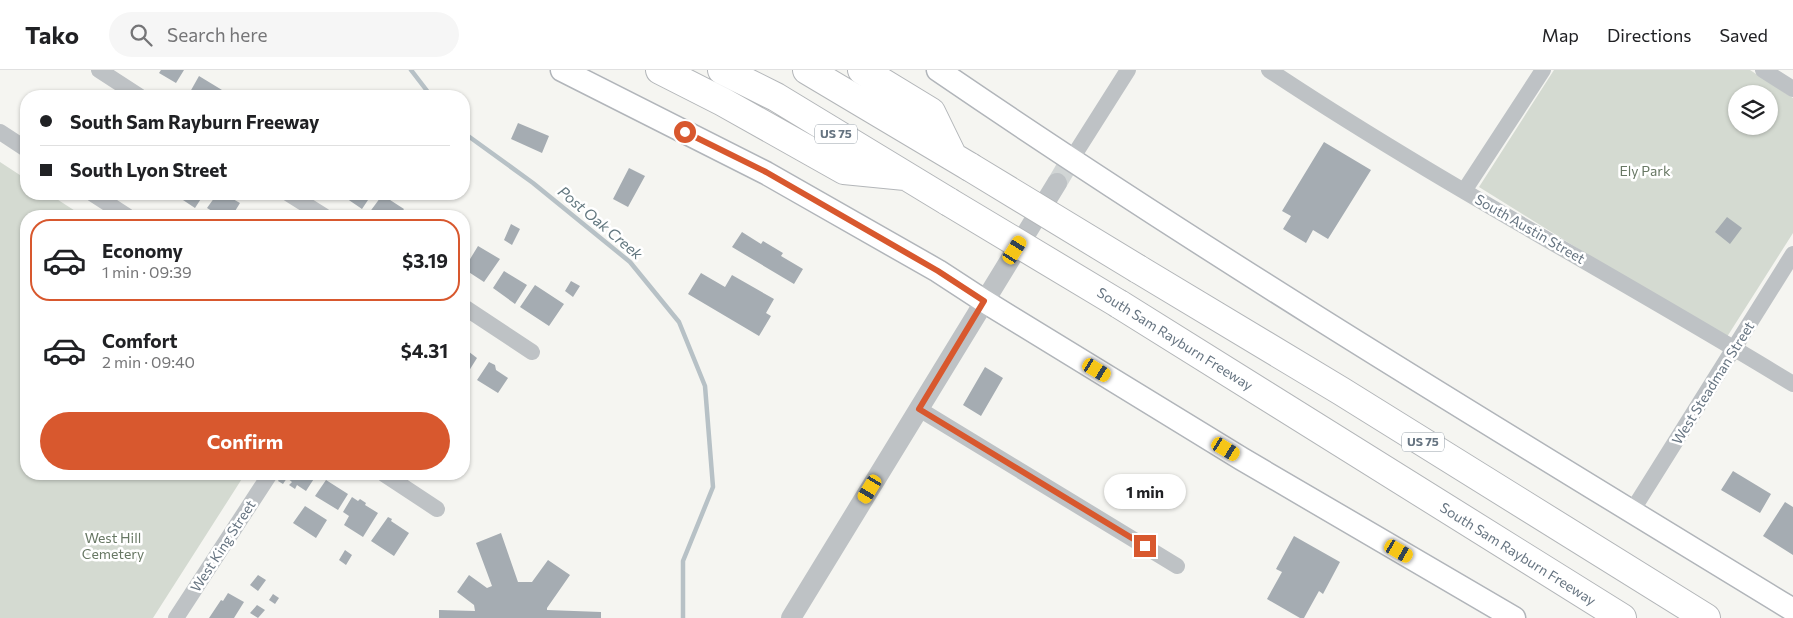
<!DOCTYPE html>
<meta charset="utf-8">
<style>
body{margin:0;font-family:Commissioner,sans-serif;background:#f6f6f6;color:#202124;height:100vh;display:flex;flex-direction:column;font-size:19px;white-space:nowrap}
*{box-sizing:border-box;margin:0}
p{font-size:16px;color:#757577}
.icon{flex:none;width:28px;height:28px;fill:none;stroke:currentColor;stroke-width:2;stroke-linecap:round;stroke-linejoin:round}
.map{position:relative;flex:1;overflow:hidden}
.side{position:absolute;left:20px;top:140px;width:450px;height:270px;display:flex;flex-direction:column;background:#fff;border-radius:20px;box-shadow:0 1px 4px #0004}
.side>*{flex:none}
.banner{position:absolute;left:20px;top:20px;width:450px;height:110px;border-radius:20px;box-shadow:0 1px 4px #0004;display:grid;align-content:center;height:110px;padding:0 20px;background:#fff}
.controls{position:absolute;left:1728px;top:15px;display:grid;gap:10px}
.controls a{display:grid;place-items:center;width:50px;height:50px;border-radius:50%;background:#fff;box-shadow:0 1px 4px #0004;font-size:25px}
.end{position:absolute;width:22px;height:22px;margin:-11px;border:6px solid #d8582e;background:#fff;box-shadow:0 0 0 2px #fff}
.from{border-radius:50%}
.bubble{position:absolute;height:35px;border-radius:18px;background:#fff;box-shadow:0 1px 4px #0004;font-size:16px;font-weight:700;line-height:35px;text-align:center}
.car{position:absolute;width:15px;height:30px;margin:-15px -8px;border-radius:6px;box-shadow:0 0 4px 1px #0007;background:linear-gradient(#f5c518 24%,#345 0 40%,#f5c518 0 76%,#345 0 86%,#f5c518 0)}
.banner b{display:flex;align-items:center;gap:18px;height:48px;font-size:19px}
.banner b+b{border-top:1px solid #e0e0e0}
.banner i{width:12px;height:12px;background:#202124}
ul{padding:9px 0 0;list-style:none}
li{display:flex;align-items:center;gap:15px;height:82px;margin:0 10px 8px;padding:0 10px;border:2px solid transparent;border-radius:20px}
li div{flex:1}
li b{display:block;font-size:19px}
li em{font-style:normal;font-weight:700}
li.selected{border-color:#d8582e}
li>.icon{width:45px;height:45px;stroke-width:1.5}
.button{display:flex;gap:10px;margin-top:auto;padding:10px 20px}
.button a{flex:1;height:58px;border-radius:30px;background:#d8582e;color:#fff;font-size:20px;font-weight:700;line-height:58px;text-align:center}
header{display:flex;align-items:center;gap:30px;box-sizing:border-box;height:70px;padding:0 25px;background:#fff;border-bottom:1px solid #e0e0e0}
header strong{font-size:24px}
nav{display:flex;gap:28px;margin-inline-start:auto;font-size:18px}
.search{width:350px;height:45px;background:#f6f6f6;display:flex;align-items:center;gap:12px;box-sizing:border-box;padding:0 18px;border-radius:28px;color:#757577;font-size:19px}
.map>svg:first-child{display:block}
</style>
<header>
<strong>Tako</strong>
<div class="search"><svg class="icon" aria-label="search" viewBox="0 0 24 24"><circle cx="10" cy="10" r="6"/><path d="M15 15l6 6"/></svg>Search here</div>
<nav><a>Map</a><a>Directions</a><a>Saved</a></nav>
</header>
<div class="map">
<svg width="1793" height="548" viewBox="0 0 1793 548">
<rect width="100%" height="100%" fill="#f5f5f1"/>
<path fill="#d4dad1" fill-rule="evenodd" d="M1554 0H1750L1793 28V163L1725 270 1479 117ZM1736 24H1769V56H1736Z
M0 92 26 109V124H49L83 146H26V404H245L153 548H0Z"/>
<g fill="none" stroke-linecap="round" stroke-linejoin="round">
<path stroke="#b7c1c6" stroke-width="4.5" d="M411 0 431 26
M464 63 533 113 630 192 679 252 705 316 713 417 683 491V548"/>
</g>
<path fill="#a5acb2" d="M161 0H184L176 13 159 3Z
M199 6 222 20 218 26H196L190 22Z
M518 53 549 66 542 83 511 69Z
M1324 72 1371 100 1328 169 1313 160 1306 173 1283 159 1291 146 1282 141Z
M629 98 645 106 628 137 613 129Z
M174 124H204L195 138Z
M217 124H224L240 133 232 146H220L207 138Z
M340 124H372L362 139Z
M383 124 388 126 387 128 404 139 399 146H373L369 143Z
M249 140 259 146H244Z
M411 140 420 146 423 141 433 146H408Z
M1727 147 1742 158 1730 174 1715 162Z
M511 154 520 159 512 175 504 170Z
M742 162 761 174 763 171 783 183 781 186 803 199 794 214 732 177Z
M478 176 500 189 484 212 464 199Z
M504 201 527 215 515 234 493 218Z
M701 203 725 217 732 205 774 229 766 243 771 246 759 266 688 224Z
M571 211 580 216 573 227 565 221Z
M535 215 564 234 549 256 520 237Z
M464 278 477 288 467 304 464 302Z
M489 292 495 295 496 300 508 308 498 323 477 310Z
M985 297 1003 308 981 346 963 335Z
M1733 401 1771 424 1760 443 1721 420Z
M282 404H317L306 421 297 415 295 419 289 415 292 412 287 408 283 414 278 411Z
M326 410 348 424 338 440 315 426Z
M352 427 358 431 360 429 366 433 365 435 378 443 363 467 344 455 349 446 343 442Z
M1785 432 1793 437V485L1763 466Z
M305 436 327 450 316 468 293 453Z
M388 447 392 449 391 451 409 463 394 486 371 471Z
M501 463 518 512H532L548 490 570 505 547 538V540L601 542V548H439V540L475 541 474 535 457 522 469 505 487 518 492 516 476 473Z
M1294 466 1340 492 1323 524 1319 521 1304 548H1300L1267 529 1282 502 1276 499Z
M345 480 352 485 346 495 339 490Z
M258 505 266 510 258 521 250 515Z
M228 523 244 532 234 548H209L221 530 223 531Z
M273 524 279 528 275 534 269 530Z
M257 535 265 540 258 548 250 543Z"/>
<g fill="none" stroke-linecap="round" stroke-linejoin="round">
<path stroke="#d1d5d5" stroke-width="20" stroke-dasharray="20 10" stroke-linecap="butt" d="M1057 113 1070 91"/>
<g stroke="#b1b5ba" stroke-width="25">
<path id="secondary" d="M562 0 766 103 938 201 984 231 1242 389 1514 548
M938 0C1216 190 1505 364 1793 540"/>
</g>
<g stroke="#b3b6b9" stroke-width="30">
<path id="motorway" d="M660 0 723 32 844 100 905 106
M722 0 776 27 949 132
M807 0 970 97
M862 0 931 42 952 85
M1138 199 1341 321 1706 548
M1119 234 1622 548"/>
</g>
<path stroke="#bec2c5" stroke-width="16" d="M99 0 139 26
M1269 0C1439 113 1620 208 1793 314
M1763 0 1793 19
M0 62 26 79
M1071 90 1128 0
M1464 121 1543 0
M93 124 127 146
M289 124 324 146
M464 237 532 282
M919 339 1177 496
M384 404 437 439
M1632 441 1793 184
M176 548 270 404"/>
<path stroke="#bec2c5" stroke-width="20" d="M791 548 1057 113"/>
<use href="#secondary" stroke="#fff" stroke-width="22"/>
<use href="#motorway" stroke="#fff" stroke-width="28"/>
<g stroke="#b3b6b9" stroke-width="30" stroke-linecap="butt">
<path id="motorway-bridge" d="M970 97 1138 199
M949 132 1119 234"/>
</g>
<use href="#motorway-bridge" stroke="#fff" stroke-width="28"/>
</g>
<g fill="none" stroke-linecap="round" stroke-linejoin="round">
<path stroke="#d8582e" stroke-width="6" d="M685 62 766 102 938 201 984 231 919 339 1145 476"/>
</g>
<g text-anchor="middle" stroke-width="5" stroke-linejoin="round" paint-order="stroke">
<g fill="#fff" stroke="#949ea7" stroke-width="1">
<rect x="815" y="54.5" width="42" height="19" rx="4"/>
<rect x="1402" y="362.5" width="42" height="19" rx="4"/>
</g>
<g font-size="12" font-weight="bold" fill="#667481">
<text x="836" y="68">US 75</text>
<text x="1423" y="376">US 75</text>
</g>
<g font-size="14" fill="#687864" stroke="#fff">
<text x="1645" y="106">Ely Park</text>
<text x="113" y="473">West Hill<tspan x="113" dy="16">Cemetery</tspan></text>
</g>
<g font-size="14" fill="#667481" stroke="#fff">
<text transform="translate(1530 159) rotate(30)" y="5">South Austin Street</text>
<text transform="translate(1175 269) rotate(32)" y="5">South Sam Rayburn Freeway</text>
<text transform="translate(1713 313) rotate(-58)" y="5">West Steadman Street</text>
<text transform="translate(223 476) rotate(-57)" y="5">West King Street</text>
<text transform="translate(1518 484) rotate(32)" y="5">South Sam Rayburn Freeway</text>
</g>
<g font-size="15" font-style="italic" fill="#61767e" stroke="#fff">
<text transform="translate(600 153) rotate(40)" y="5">Post Oak Creek</text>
</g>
</g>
</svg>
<div class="controls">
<a><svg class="icon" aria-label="layers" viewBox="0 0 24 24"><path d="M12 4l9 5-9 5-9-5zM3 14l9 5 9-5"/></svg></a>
</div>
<i class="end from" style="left:685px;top:62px"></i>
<i class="end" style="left:1145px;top:476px"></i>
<div class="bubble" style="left:1104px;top:404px;width:82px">1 min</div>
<i class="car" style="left:1015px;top:180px;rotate:32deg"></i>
<i class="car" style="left:1097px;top:300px;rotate:121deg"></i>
<i class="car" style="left:1226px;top:379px;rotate:121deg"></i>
<i class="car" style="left:870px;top:419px;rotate:211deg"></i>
<i class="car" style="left:1399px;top:481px;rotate:120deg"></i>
<div class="banner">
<b><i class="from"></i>South Sam Rayburn Freeway</b>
<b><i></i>South Lyon Street</b>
</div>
<section class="side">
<ul>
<li class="selected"><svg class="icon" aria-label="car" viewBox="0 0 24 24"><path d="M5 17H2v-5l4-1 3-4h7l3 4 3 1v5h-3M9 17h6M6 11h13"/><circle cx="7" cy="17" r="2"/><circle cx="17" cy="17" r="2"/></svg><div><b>Economy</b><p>1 min · 09:39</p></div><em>$3.19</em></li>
<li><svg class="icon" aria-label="car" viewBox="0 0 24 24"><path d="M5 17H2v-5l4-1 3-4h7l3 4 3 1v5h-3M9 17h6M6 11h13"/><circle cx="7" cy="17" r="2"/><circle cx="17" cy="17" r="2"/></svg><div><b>Comfort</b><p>2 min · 09:40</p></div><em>$4.31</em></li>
</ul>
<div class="button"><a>Confirm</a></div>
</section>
</div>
